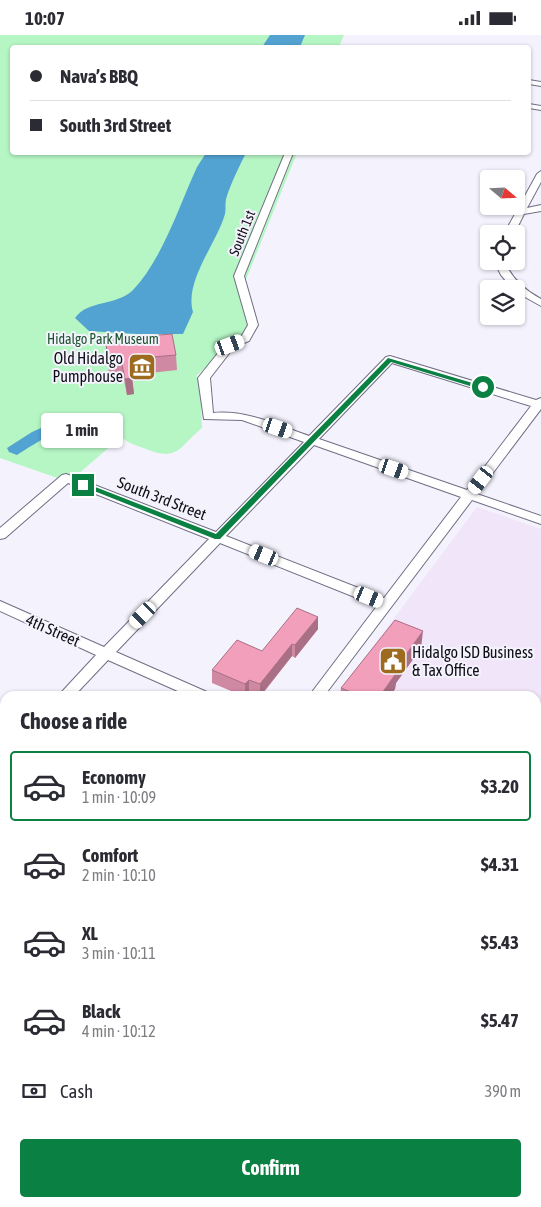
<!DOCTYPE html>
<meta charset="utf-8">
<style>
body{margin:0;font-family:"Asap Condensed",sans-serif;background:#f7f7f7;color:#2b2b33;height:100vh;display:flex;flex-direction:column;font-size:19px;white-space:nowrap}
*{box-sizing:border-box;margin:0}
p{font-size:16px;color:#7c7c81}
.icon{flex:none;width:28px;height:28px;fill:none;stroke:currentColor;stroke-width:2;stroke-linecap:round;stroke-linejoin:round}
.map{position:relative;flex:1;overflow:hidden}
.drawer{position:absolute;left:0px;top:656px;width:541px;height:516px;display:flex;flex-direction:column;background:#fff;border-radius:15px 15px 0 0;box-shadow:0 1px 4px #0004}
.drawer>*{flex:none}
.guide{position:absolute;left:10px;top:10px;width:521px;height:110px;border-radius:5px;box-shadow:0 1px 4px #0004;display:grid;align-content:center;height:110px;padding:0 20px;background:#fff}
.needle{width:32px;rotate:109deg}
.fabs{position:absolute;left:480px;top:135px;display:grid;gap:10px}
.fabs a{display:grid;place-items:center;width:45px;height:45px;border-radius:5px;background:#fff;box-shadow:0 1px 4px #0004;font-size:25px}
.end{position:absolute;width:22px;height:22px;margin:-11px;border:6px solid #0b8043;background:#fff;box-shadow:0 0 0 2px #fff}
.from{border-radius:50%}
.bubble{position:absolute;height:35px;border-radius:5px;background:#fff;box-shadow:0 1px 4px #0004;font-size:16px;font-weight:700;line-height:35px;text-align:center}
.car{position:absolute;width:15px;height:30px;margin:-15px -8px;border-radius:6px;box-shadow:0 0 4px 1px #0007;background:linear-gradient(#fff 24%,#345 0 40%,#fff 0 76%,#345 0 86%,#fff 0)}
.guide b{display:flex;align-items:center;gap:18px;height:48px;font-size:19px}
.guide b+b{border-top:1px solid #e1e1e2}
.guide i{width:12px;height:12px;background:#2b2b33}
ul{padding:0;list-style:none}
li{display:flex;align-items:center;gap:15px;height:70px;margin:0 10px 8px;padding:0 10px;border:2px solid transparent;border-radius:5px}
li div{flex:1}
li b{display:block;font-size:19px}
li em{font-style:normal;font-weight:700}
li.selected{border-color:#0b8043}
li>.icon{width:45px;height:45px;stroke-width:1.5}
h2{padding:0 20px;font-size:22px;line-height:60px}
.pay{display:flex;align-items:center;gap:12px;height:55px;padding:0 20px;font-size:19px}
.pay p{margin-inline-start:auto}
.button{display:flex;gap:10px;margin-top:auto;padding:10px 20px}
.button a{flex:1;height:58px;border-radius:5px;background:#0b8043;color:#fff;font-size:20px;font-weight:700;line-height:58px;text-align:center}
.status{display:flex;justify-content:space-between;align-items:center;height:35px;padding:0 25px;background:#fff;direction:ltr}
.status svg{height:14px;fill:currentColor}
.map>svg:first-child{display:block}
</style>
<div class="status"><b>10:07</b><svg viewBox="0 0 49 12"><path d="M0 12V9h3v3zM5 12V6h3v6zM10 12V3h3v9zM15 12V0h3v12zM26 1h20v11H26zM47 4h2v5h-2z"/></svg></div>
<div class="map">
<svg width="541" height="1172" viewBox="0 0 541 1172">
<rect width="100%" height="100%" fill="#f4f3fd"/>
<path fill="#f1e5f9" d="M477 472 541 494V671L536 679V661H336Z"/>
<path fill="#b6f6c5" d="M0 0H344L339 12H12V118H297L245 247 257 289 245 308 217 322 196 341 200 346 202 393C179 412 178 427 146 414 138 411 128 408 121 402L69 447 0 423Z
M158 1168H338V1172H151Z"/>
<path fill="#53a3d2" d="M270 0H305L300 12H262Z
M206 118H246C239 132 231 148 226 164 225 169 226 174 225 179 217 208 184 246 193 277L183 299H137L89 296 75 283C87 265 117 271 133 255 163 223 179 171 197 132Z
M70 380 73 382C70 389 27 413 17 420L9 417 7 413 32 397Z"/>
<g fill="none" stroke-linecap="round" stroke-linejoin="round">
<g stroke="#716e84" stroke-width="2">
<path id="street" d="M529 45 541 47V51L529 49Z
M529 69 541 71V75L529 73Z
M285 118H293L244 241 258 290 249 306 234 312 210 343 213 378C247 375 278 390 309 401L386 322 390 321 536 365 541 363V374L477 459 541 481V489L472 465 324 661H309L377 571 220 508 116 617 207 657 209 661H189L108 625 74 661H58L96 620 0 576V566L104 612 209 504 68 448 5 503 0 504V493L62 440 66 439 216 497 304 407 242 385 204 384 198 343 226 308 241 302 248 290 234 241ZM392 328 531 371 467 455 319 404ZM314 410 461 462 384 563 226 501Z
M541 136V147L527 173 541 170V176L524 179 514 199H504L537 139Z
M494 226H504C512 244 524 255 541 264V271L516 257V254L512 253 501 240Z
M5 718V733L0 735V720Z
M0 770 5 771V785L0 784Z
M536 805 541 807V821L536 819Z
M0 950 5 952V969L0 967Z
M5 1009V1028L0 1030V1011Z
M119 1168H144L142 1172H117Z
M337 1168H357V1172H337Z"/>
</g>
<g stroke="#716e84" stroke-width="2">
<path id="secondary" d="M541 695V719L536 720V696Z
M536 1041 541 1043V1070L536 1068Z"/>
</g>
<use href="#street" fill="#fff" fill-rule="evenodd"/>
<use href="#secondary" fill="#fff" fill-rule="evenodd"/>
</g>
<path fill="#d089a2" d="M106 304 176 320 177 335 132 340 134 359 127 360 123 340 109 341Z
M318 582V594L295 623 292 621 261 661H259L249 657 246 661H243L212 648V635L262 616Z
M421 613 396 648 395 654 390 661H340L341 653Z"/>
<path fill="#a96f84" d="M132 343 134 359 127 360 125 344Z
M318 582V594L295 623V610Z
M423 596 421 613 396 648 395 654 390 661H380L394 636Z
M292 609V621L260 661V649Z
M249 645V657L245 661V649Z"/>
<path fill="#f29fbc" stroke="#a96f84" d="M172 299 176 320 130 324 132 343 125 344 121 325H107L106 304Z
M297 573 318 582 295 610 292 609 260 649 249 645 245 649 212 635 237 605 262 616Z
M395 585 423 596 394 636 397 637 380 661H360L341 653Z"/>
<path fill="#0b8043" d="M388 323 486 352 480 354 391 327 220 504H215L79 450 85 448 216 499Z"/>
<defs>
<g id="museum-square" transform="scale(1.4375)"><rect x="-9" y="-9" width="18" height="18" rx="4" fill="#9d6b20" stroke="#f4f3fd"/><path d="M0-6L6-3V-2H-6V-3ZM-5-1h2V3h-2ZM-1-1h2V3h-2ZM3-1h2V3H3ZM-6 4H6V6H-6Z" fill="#fff"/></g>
<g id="civic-square" transform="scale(1.4375)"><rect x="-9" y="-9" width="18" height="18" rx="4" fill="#9d6b20" stroke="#f4f3fd"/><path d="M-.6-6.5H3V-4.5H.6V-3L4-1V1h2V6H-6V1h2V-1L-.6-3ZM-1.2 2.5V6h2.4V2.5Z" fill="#fff"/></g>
</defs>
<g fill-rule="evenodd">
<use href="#museum-square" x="142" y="332"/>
<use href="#civic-square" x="393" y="626"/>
</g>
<g text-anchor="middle" stroke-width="4" stroke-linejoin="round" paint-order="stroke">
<g font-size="14" fill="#0f0e16" stroke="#f4f3fd">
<text transform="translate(242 198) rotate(-68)" y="5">South 1st</text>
</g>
<g font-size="14" fill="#1f5330" stroke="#f4f3fd">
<text x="103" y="309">Hidalgo Park Museum</text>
</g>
<g font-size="16" fill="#0f0e16" stroke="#f4f3fd" text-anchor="end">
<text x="123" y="329">Old Hidalgo<tspan x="123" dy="18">Pumphouse</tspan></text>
<text x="412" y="623" text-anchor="start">Hidalgo ISD Business<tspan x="412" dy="18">&amp; Tax Office</tspan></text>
</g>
<g font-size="16" fill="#0f0e16" stroke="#f4f3fd">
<text transform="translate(162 463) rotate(21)" y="6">South 3rd Street</text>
<text transform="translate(53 595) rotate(24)" y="6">4th Street</text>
</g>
</g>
</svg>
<div class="fabs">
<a><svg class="needle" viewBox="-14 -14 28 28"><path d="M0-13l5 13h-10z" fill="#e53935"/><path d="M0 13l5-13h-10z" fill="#7c7c81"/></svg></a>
<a><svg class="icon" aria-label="locate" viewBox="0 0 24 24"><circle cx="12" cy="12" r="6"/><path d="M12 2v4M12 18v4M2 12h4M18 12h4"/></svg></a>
<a><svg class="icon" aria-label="layers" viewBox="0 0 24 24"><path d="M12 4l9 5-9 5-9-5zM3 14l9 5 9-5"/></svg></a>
</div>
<i class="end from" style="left:483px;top:352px"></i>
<i class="end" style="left:83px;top:450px"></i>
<div class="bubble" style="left:41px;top:378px;width:82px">1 min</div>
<i class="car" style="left:230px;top:310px;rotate:70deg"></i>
<i class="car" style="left:278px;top:393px;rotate:109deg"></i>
<i class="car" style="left:394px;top:434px;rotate:109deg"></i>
<i class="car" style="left:481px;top:445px;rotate:217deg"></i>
<i class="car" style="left:264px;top:520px;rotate:292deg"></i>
<i class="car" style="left:369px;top:562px;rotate:112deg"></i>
<i class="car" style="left:143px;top:580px;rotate:224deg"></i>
<div class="guide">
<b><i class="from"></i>Nava’s BBQ</b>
<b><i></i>South 3rd Street</b>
</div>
<section class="drawer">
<h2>Choose a ride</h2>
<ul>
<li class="selected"><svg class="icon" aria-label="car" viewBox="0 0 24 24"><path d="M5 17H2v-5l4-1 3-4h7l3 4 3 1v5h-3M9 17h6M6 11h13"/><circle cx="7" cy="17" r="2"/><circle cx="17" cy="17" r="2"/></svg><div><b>Economy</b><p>1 min · 10:09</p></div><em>$3.20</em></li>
<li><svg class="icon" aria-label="car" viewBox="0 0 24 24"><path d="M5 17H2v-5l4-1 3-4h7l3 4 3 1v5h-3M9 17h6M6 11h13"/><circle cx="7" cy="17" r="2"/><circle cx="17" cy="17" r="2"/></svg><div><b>Comfort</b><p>2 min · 10:10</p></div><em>$4.31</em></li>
<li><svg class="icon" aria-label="car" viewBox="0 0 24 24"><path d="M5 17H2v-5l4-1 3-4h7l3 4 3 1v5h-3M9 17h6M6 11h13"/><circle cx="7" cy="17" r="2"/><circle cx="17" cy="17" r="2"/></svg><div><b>XL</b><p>3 min · 10:11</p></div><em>$5.43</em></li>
<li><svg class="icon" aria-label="car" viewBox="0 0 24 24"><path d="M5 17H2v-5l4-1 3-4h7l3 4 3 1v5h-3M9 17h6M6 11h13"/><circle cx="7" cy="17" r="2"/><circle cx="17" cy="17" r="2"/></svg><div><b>Black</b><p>4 min · 10:12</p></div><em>$5.47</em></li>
</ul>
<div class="pay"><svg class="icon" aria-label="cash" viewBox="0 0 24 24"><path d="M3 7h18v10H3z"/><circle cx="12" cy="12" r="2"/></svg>Cash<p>390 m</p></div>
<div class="button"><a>Confirm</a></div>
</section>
</div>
